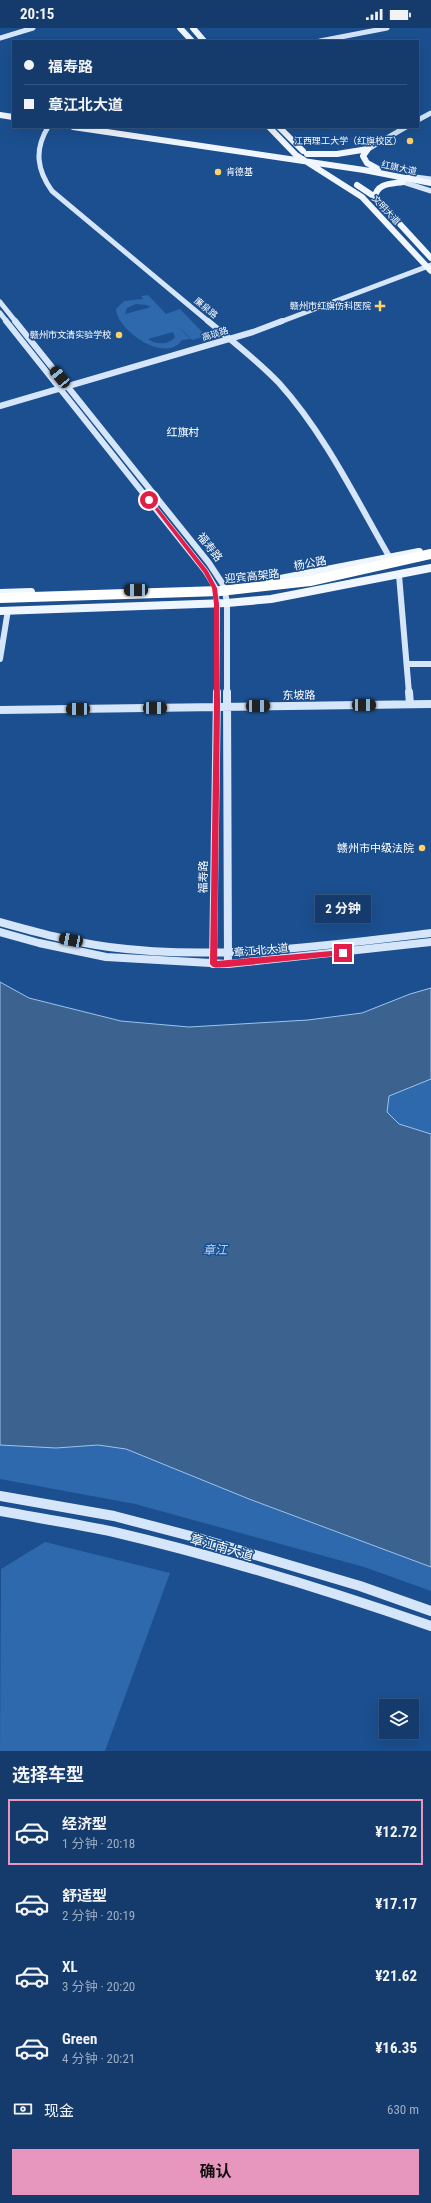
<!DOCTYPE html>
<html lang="zh">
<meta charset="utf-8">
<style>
body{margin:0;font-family:"Roboto Condensed","Noto Sans SC",sans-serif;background:#1d4271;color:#f1f3f6;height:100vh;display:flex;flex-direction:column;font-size:15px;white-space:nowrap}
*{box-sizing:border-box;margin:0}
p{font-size:13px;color:#9dadc1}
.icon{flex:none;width:22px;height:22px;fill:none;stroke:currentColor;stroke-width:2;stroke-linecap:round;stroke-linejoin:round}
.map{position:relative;height:1723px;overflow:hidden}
.drawer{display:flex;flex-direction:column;background:#143b6b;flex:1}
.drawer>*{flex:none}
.hud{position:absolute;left:12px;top:12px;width:407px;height:88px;border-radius:0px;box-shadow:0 4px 16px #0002,0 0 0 1px #33557e;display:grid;align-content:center;height:88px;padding:0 12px;background:#143b6b}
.buttons{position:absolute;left:379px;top:1671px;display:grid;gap:8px}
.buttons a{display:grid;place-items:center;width:40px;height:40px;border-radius:0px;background:#143b6b;box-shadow:0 4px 16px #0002,0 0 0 1px #33557e;font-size:20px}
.end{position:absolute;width:18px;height:18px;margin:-9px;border:5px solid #e11d48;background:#fff;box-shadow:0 0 0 2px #fff}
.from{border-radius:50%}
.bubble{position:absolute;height:28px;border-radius:0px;background:#143b6b;box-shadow:0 4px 16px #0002,0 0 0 1px #33557e;font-size:13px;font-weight:700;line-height:28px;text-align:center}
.car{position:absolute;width:12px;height:24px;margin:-12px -6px;border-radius:5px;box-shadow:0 0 3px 1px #0007;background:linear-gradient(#222 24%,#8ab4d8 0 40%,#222 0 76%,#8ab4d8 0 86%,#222 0)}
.hud b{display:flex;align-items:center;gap:14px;height:38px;font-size:15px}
.hud b+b{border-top:1px solid #33557e}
.hud i{width:10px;height:10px;background:#f1f3f6}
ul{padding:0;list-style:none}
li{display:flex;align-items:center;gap:12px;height:66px;margin:0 8px 6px;padding:0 4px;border:2px solid transparent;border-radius:0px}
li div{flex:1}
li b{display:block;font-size:15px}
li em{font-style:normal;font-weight:700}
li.on{border-color:#e797bd}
li>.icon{width:36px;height:36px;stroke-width:1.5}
h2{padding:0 12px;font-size:18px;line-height:48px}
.pay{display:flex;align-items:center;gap:10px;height:44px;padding:0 12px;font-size:15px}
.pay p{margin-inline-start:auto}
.action{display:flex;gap:8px;margin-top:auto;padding:8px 12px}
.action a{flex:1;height:46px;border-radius:0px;background:#e797bd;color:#111;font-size:16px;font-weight:700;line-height:46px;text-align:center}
.status{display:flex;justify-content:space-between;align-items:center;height:28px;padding:0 20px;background:#143b6b;direction:ltr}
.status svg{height:11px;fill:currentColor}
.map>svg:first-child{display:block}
</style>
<div class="status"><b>20:15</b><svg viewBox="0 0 49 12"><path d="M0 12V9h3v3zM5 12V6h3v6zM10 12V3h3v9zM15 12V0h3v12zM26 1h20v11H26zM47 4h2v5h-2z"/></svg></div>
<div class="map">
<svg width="431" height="1723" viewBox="0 0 431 1723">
<rect width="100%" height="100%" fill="#1b4f8f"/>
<path fill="#2e69ad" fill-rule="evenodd" d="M148 267 166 286 180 281 206 308 192 312 176 296 190 311 182 312C165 337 116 301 116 281L124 273 143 271 141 268ZM136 276 146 277 151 279 125 286 127 280ZM173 304 175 309C169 317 156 317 148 311Z
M431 1051V1106L399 1096 387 1084 389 1068Z
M0 1417 56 1420 98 1417 126 1421 249 1471 431 1539V1563L364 1539 135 1476 0 1451Z
M45 1514 170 1545 105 1723H0L1 1541Z"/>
<path fill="#3c6290" stroke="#9cc4f0" d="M0 954 29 970 121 993 189 999 308 992 362 985 410 966 431 960V1051L389 1068 387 1084 399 1096 431 1106V1539L249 1471 126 1421 98 1417 56 1420 0 1417Z"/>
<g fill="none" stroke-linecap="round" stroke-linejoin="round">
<path stroke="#d6e6fa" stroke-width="5" d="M0 10 33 0
M320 13 387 0
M418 92 431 85
M48 99C34 122 37 142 52 163L209 294
M368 121 406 99
M408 148 431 151
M403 154 431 163
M0 274 16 294
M0 285 7 294
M280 294 431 237"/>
<path stroke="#d6e6fa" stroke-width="6" d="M6 293 206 544 215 559 217 576V665
M15 293 209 535 224 558 227 575V665
M208 293C232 313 257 332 279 355 325 406 356 471 390 530
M0 378 253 304 282 293
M399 547 409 665
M0 631 8 582
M407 636H431"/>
<path stroke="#d6e6fa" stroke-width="8" d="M227 664 228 936
M409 664 410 676
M0 682 431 676
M0 894C36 904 72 914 109 919 216 933 324 918 431 905
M0 904 39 915 106 929 228 936 431 914
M213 936 217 664"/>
<path stroke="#d6e6fa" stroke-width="10" d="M0 1468 114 1488 198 1510 360 1558 431 1583
M0 1483C38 1490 76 1496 114 1504 221 1529 327 1562 431 1598"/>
<path stroke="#f0f6ff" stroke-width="6" d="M180 0 192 13
M193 0 204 13
M0 87 13 89
M73 99 364 142 431 155
M269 99 296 127 362 169 431 243
M279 99 303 123
M368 121 363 128 367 135 378 141
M307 126H337L368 121
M357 157 375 169 431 230
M375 169C377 155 391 156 403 154"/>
<path stroke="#f0f6ff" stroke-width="8" d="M270 553 419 524
M0 565 31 564
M0 583 227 575 271 571 431 540"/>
<path stroke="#fff" stroke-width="10" d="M0 570 220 563 310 553 431 526"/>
</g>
<path fill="#e11d48" d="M147 471H151L208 543 217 560 219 576 220 678 217 933 343 922 345 923V927L228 939H213L210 936 214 678V576L212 560 204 545Z"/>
<g fill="#ffd166" stroke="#1b4f8f" stroke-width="1.5">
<circle cx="410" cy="113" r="4"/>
<circle cx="218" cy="144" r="4"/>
<path d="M378 272h4v4h4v4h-4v4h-4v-4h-4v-4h4z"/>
<circle cx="119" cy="307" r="4"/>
<circle cx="422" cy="820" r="4"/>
</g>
<g text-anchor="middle" stroke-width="3" stroke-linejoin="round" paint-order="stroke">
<g font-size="9" fill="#fff" stroke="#1b4f8f" text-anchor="end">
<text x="402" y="116">江西理工大学（红旗校区）</text>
<text x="226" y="147" text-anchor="start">肯德基</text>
<text x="371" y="281">赣州市红旗伤科医院</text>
<text x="111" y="310">赣州市文清实验学校</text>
</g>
<g font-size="9" fill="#fff" stroke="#1b4f8f">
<text transform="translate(399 140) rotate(12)" y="3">红旗大道</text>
<text transform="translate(386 182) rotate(47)" y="3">文明大道</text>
<text transform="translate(206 280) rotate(39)" y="3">廉泉路</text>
<text transform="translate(215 306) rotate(-17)" y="3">高琰路</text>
</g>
<g font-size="11" fill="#fff" stroke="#1b4f8f">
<text x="183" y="408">红旗村</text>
</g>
<g font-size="11" fill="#fff" stroke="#1b4f8f">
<text transform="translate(210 519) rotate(52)" y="4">福寿路</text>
<text transform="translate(310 535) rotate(-11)" y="4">杨公路</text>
<text transform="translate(252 548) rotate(-6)" y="4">迎宾高架路</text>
<text transform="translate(299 667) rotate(-1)" y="4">东坡路</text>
<text transform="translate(203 849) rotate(-89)" y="4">福寿路</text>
<text transform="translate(261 922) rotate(-5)" y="4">章江北大道</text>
</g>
<g font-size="11" fill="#fff" stroke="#1b4f8f" text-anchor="end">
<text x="414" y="824">赣州市中级法院</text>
</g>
<g font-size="12" font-style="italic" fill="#b5d3f5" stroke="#1b4f8f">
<text x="215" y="1226">章江</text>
</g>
<g font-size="13" fill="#fff" stroke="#1b4f8f">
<text transform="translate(222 1519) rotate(16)" y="5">章江南大道</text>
</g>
</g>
</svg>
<div class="buttons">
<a><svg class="icon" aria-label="layers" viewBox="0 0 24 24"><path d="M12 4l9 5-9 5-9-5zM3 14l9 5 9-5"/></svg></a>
</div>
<i class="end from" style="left:149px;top:472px"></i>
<i class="end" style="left:343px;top:925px"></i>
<div class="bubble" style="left:315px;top:867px;width:56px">2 分钟</div>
<i class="car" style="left:60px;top:349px;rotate:321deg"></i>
<i class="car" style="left:136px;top:562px;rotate:269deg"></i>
<i class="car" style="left:364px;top:677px;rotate:90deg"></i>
<i class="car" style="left:258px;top:678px;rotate:89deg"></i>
<i class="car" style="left:155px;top:680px;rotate:89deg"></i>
<i class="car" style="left:78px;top:681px;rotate:269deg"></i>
<i class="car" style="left:71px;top:912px;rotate:281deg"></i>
<div class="hud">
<b><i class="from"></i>福寿路</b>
<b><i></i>章江北大道</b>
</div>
</div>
<section class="drawer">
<h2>选择车型</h2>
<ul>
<li class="on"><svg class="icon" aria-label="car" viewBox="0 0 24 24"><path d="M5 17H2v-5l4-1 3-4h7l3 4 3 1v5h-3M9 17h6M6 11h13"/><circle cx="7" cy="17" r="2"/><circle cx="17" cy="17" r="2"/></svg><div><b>经济型</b><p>1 分钟 · 20:18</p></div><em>¥12.72</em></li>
<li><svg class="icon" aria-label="car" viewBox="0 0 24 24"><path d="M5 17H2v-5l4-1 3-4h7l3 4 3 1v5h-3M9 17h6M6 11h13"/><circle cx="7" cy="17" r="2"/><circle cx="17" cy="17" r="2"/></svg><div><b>舒适型</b><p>2 分钟 · 20:19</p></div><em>¥17.17</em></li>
<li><svg class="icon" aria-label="car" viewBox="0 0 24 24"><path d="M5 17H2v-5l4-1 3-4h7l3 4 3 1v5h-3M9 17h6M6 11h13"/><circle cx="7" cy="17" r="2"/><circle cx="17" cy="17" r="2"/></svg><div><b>XL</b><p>3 分钟 · 20:20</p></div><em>¥21.62</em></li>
<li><svg class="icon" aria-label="car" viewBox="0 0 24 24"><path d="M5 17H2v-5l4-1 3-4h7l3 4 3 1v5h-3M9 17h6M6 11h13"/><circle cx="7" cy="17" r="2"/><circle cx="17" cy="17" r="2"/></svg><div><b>Green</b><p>4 分钟 · 20:21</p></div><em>¥16.35</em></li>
</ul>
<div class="pay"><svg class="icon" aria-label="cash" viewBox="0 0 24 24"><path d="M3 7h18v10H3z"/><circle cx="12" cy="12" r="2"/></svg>现金<p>630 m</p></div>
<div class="action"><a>确认</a></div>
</section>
